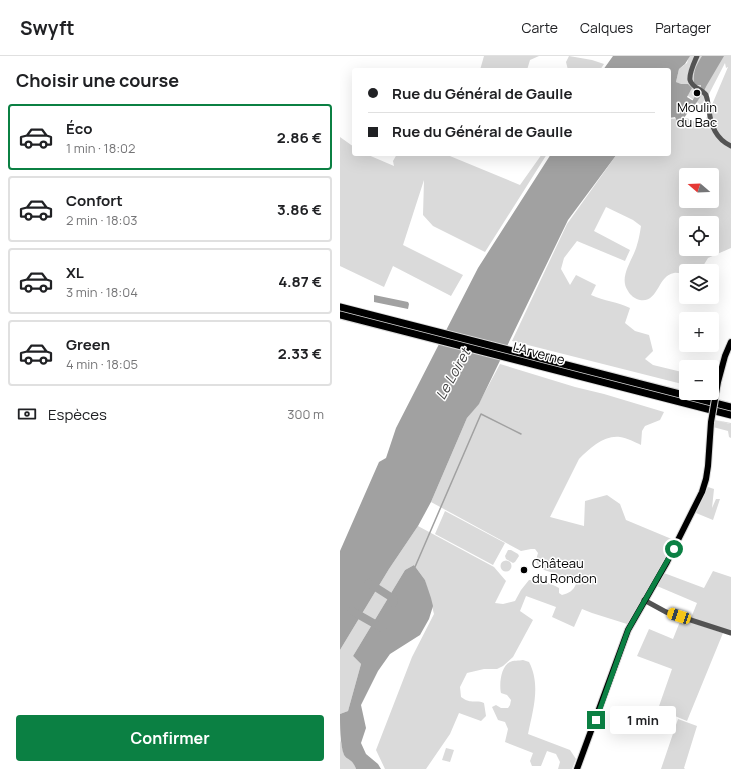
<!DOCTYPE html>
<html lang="fr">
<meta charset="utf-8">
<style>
body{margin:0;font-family:Manrope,sans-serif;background:#f6f6f6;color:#202124;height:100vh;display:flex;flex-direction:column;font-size:15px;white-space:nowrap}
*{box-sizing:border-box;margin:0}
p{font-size:13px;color:#757577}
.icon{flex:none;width:22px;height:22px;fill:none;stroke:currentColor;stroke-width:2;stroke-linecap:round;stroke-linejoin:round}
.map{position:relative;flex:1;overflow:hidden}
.panel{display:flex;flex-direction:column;background:#fff;width:340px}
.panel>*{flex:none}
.banner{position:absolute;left:12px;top:12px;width:319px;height:88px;border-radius:4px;box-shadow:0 4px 16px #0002;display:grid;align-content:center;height:88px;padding:0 16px;background:#fff}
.needle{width:26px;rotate:289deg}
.controls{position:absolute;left:339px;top:112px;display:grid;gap:8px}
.controls a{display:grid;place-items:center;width:40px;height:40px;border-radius:4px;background:#fff;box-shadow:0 4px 16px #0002;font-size:20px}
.end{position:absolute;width:18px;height:18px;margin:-9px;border:5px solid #0b8043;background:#fff;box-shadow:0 0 0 2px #fff}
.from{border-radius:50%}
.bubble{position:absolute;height:28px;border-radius:4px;background:#fff;box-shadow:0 4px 16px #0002;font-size:13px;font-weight:700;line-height:28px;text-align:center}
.car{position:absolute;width:12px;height:24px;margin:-12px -6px;border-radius:5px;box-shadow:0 0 3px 1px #0007;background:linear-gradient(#f5c518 24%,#345 0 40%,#f5c518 0 76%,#345 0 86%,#f5c518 0)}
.banner b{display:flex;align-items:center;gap:14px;height:38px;font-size:15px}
.banner b+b{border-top:1px solid #e0e0e0}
.banner i{width:10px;height:10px;background:#202124}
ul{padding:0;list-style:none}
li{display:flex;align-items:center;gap:12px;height:66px;margin:0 8px 6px;padding:0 8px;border:2px solid #e0e0e0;border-radius:4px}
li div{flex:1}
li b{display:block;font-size:15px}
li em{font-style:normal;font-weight:700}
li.selected{border-color:#0b8043}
li>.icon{width:36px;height:36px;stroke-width:1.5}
h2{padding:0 16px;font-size:18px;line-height:48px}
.pay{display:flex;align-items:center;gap:10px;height:44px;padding:0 16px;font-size:15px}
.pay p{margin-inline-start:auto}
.action{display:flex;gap:8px;margin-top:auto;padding:8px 16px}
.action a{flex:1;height:46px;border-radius:4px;background:#0b8043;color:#fff;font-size:16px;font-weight:700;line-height:46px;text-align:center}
header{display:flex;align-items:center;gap:24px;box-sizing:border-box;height:56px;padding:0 20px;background:#fff;border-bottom:1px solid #e0e0e0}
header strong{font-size:19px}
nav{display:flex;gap:22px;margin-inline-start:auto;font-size:14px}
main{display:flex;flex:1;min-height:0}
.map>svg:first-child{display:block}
</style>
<header>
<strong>Swyft</strong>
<nav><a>Carte</a><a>Calques</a><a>Partager</a></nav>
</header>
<main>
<section class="panel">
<h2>Choisir une course</h2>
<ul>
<li class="selected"><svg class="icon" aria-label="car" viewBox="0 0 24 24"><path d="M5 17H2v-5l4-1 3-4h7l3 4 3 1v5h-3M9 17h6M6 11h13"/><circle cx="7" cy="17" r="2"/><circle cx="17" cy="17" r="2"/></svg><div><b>Éco</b><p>1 min · 18:02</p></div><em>2.86 €</em></li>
<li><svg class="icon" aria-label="car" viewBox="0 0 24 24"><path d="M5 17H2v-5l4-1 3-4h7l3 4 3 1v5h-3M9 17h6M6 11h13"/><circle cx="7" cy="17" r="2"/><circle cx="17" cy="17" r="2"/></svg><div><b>Confort</b><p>2 min · 18:03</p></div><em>3.86 €</em></li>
<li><svg class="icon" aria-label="car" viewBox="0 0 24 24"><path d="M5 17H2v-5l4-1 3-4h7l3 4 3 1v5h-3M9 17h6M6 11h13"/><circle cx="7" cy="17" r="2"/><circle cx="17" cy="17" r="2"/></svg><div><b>XL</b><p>3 min · 18:04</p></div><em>4.87 €</em></li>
<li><svg class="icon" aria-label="car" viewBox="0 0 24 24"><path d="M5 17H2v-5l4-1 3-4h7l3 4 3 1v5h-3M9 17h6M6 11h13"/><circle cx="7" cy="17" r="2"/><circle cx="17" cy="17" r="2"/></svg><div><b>Green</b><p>4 min · 18:05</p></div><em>2.33 €</em></li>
</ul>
<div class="pay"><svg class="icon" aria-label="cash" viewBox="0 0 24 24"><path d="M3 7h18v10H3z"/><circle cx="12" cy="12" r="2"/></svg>Espèces<p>300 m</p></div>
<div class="action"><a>Confirmer</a></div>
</section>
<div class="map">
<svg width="391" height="713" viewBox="0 0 391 713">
<rect width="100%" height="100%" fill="#fff"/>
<path fill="#dadada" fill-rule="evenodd" d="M144 0H199L190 4 187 14H140Z
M229 0 252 4 264 8 260 14H228L226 6Z
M349 0H391V192L368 202 360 215H346V219C342 218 337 216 334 217 317 220 319 247 300 244 295 243 290 239 288 235 278 221 293 204 297 189 299 183 300 176 301 170L293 164 266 151 254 175 290 194 285 205 237 185 224 202 221 213 230 229 236 219 256 229 251 239C264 245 278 246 290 252L285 267 295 275 309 279 313 295 305 303 313 309 346 317V329L172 285 227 168 277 98H329V63L347 62 363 70 388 11 386 12 385 7 369 38 361 49 348 40 340 28 336 26 339 13 347 7ZM346 119H372V145H346ZM346 167H372V193H346Z
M0 81 14 91V98H26L54 110 53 105 57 98H105L180 129 202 98H207L145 196 93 170 83 159 84 124 63 189 123 219 111 240 53 210 44 231 0 210Z
M160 308 235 331 264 338 324 356 320 364 305 370 302 375 301 389C295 386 287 382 280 381 264 379 250 392 239 403L210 461 244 470 245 445 267 439 280 448 286 464 334 484 311 528 287 568 252 557 242 553 234 571 212 561 216 551 186 540 180 555 193 564 173 601 163 610 157 613H144L127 617 120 631 121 641C132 649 136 643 144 647L146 660 141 665 119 657 110 678 86 713H45L36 694 72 601 94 558 85 524 74 509 65 514 13 600 21 608 8 655 0 658V594L49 513 78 470 154 511 166 525 155 547 163 548 175 545 181 534 189 524C199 524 211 527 219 532V537L222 539C229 537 233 535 236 528L233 523 204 514 197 508 196 504 198 497 195 493H191L181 495 91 446 127 362 139 347Z
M375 364 390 368 376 364 391 367V382L389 381 388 375 373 371Z
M368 431 374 433 372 452 376 443H380L373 464 356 457Z
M105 455 165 487 153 509 95 478Z
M168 494H171L178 498 179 500 175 506 173 507 166 503 165 500Z
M160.5 510a5.5 5.5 0 1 1 11 0a5.5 5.5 0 1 1-11 0Z
M373 515 391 521V575L351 562 357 547 317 530 324 517 364 532Z
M341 563 383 577 347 665 318 653 332 613 297 600 309 573 333 583Z
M183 604 189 606C201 629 193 654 188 678L230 694 236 703 232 713H218L220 706 216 698 207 695 201 710H192L190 705 193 697 165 686 168 673 165 666 158 664 152 651 156 649 161 652H168L170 649 171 644 167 639 161 637C159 628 161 610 170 606 173 604 179 605 183 604Z
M338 663 357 670 344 712 345 713H321Z
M0 683 4 699 13 705 16 713H0Z
M106 692 114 694 110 706 102 704Z"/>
<path fill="#a1a1a1" d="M273 0H350L345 8 339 13 336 26 341 28H348L352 32 347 41 355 46 344 62 338 67 335 61 329 62V14H263Z
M362 0H384L364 34 361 32V29H356L354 27C353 15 356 10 362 0Z
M211 98H277L228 164 139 348 127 362 91 446 78 470 49 513 0 594V495L39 406 46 402 56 372 138 212Z
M34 239 68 246 69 248 68 253 34 246Z
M74 509 85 524 91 542 93 550 89 563 80 579 50 598 38 615 21 649 26 672 21 687 26 698 38 708 41 713H16C12 702 8 705 4 699 0 689 0 668 0 658L8 655 21 608 13 600 65 514Z"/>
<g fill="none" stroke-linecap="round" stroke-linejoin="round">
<path stroke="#a1a1a1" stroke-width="1.5" d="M75 511 141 358 181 378"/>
<path stroke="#a1a1a1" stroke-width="4.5" d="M353 48 363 32"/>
<path stroke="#a1a1a1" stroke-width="8" d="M29 527 54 543 53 547
M12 555 42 572"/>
<g stroke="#dbdbdb" stroke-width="8">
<path id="major" d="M378 326 385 300 391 286
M237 713 288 574 327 506 362 436 366 423 368 410 371 366"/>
</g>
<g stroke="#dbdbdb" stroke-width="9">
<path id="highway" d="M0 251 391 351
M0 259 391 359"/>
</g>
<path stroke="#535353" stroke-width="5" d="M357 0C354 7 349 17 350 24 352 32 362 33 366 39 368 44 368 49 369 54 371 70 376 83 391 90
M304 544 326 556 391 577"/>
<use href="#major" stroke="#000" stroke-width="6"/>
<use href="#highway" stroke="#000" stroke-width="7"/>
<g stroke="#dbdbdb" stroke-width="8" stroke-linecap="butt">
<path id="major-bridge" d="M371 366 378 326"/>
</g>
<use href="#major-bridge" stroke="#000" stroke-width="6"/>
</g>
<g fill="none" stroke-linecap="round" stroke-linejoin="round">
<path stroke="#0b8043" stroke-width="5" d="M256 664 288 574 334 493"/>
</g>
<g fill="#000" stroke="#fff" stroke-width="1.5">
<circle cx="357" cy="37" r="4"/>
<circle cx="184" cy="514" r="4"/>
</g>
<g text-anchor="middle" stroke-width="3" stroke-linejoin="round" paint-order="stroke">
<g font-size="13" fill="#000" stroke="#fff">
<text x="357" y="56">Moulin<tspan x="357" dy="15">du Bac</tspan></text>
<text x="192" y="512" text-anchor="start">Château<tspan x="192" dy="15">du Rondon</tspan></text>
</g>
<g font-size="13" fill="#000" stroke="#fff">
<text transform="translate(199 297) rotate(15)" y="5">L'Arverne</text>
</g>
<g font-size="14" font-style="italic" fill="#424242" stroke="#fff">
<text transform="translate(113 318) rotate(-61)" y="5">Le Loiret</text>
</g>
</g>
</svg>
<div class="controls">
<a><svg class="needle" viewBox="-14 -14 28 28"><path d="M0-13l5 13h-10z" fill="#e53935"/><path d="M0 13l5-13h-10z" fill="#757577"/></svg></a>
<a><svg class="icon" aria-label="locate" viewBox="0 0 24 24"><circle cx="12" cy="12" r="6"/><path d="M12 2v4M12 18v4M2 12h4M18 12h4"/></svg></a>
<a><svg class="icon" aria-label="layers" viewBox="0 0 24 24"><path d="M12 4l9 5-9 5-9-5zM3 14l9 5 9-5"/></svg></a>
<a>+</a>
<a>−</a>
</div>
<i class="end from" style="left:334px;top:493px"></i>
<i class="end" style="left:256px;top:664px"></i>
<div class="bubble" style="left:270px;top:650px;width:66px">1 min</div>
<i class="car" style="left:339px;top:560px;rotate:288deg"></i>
<div class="banner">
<b><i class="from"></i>Rue du Général de Gaulle</b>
<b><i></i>Rue du Général de Gaulle</b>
</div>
</div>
</main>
